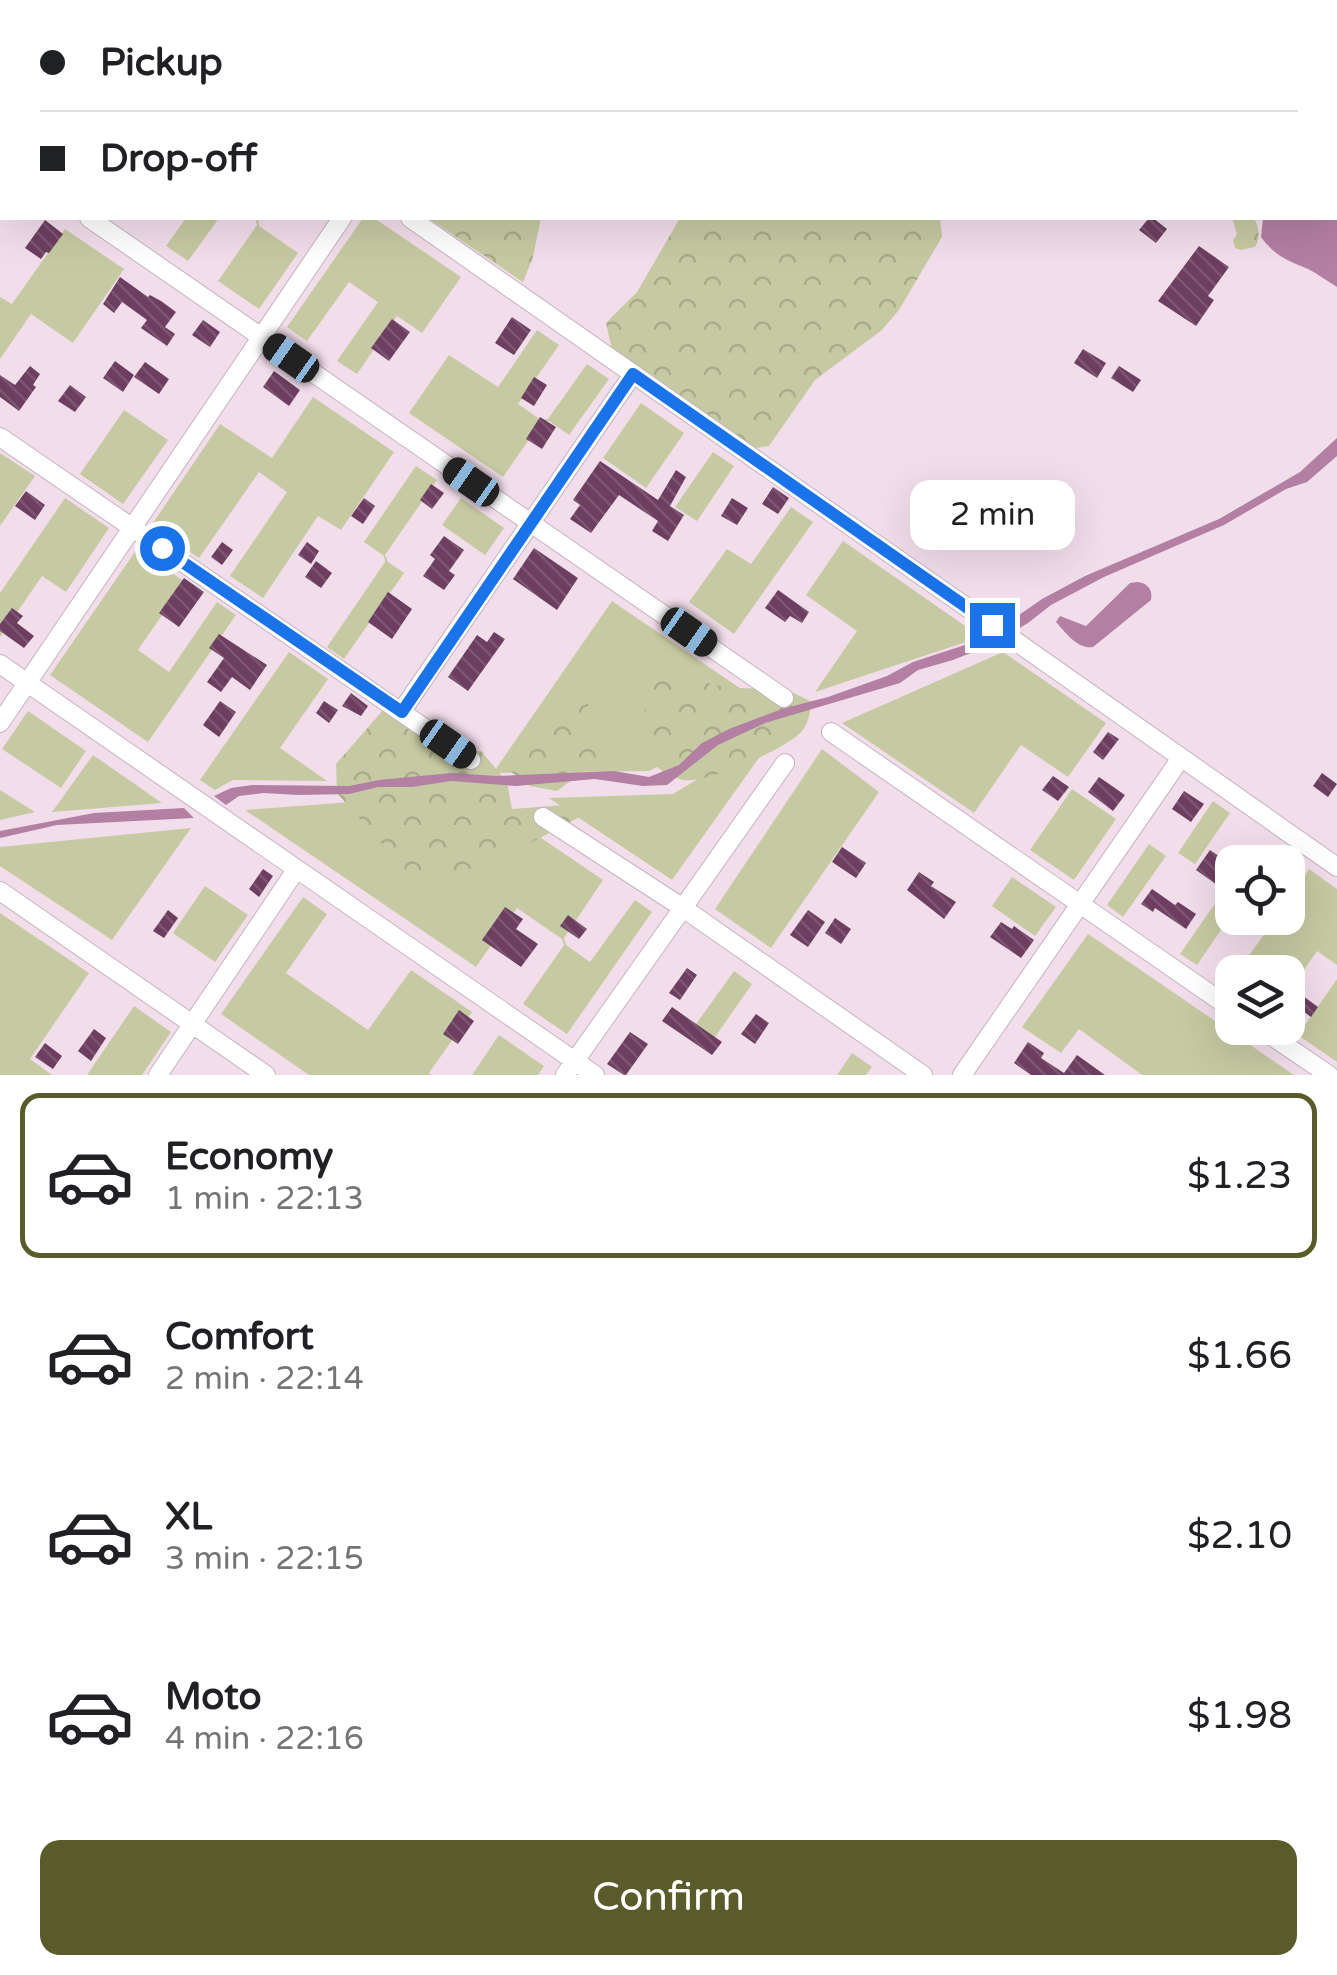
<!DOCTYPE html>
<meta charset="utf-8">
<style>
body{margin:0;font-family:"Varela Round",sans-serif;background:#f6f6f6;color:#202124;height:100vh;display:flex;flex-direction:column;font-size:38px;white-space:nowrap}
*{box-sizing:border-box;margin:0}
p{font-size:32px;color:#757577}
.icon{flex:none;width:55px;height:55px;fill:none;stroke:currentColor;stroke-width:2;stroke-linecap:round;stroke-linejoin:round}
.map{position:relative;height:1075px;overflow:hidden}
.sheet{display:flex;flex-direction:column;background:#fff;flex:1}
.sheet>*{flex:none}
.guide{position:absolute;left:0px;top:0px;width:1338px;height:220px;box-shadow:0 10px 40px #0002;display:grid;align-content:center;height:220px;padding:0 40px;background:#fff}
.controls{position:absolute;left:1215px;top:845px;display:grid;gap:20px}
.controls a{display:grid;place-items:center;width:90px;height:90px;border-radius:20px;background:#fff;box-shadow:0 10px 40px #0002;font-size:50px}
.end{position:absolute;width:45px;height:45px;margin:-22px;border:12px solid #1a73e8;background:#fff;box-shadow:0 0 0 5px #fff}
.from{border-radius:50%}
.bubble{position:absolute;height:70px;border-radius:20px;background:#fff;box-shadow:0 10px 40px #0002;font-size:32px;font-weight:600;line-height:70px;text-align:center}
.car{position:absolute;width:30px;height:60px;margin:-30px -15px;border-radius:12px;box-shadow:0 0 8px 2px #0007;background:linear-gradient(#222 24%,#8ab4d8 0 40%,#222 0 76%,#8ab4d8 0 86%,#222 0)}
.guide b{display:flex;align-items:center;gap:35px;height:95px;font-size:38px}
.guide b+b{border-top:2px solid #e0e0e0}
.guide i{width:25px;height:25px;background:#202124}
ul{padding:18px 0 0;list-style:none}
li{display:flex;align-items:center;gap:30px;height:165px;margin:0 20px 15px;padding:0 20px;border:5px solid transparent;border-radius:20px}
li div{flex:1}
li b{display:block;font-size:38px}
li em{font-style:normal;font-weight:600}
li.on{border-color:#595c2a}
li>.icon{width:90px;height:90px;stroke-width:1.5}
.primary-button{display:flex;gap:20px;margin-top:auto;padding:20px 40px}
.primary-button a{flex:1;height:115px;border-radius:20px;background:#595c2a;color:#fff;font-size:40px;font-weight:600;line-height:115px;text-align:center}
.map>svg:first-child{display:block}
</style>
<div class="map">
<svg width="1337" height="1075" viewBox="0 0 1337 1075">
<defs>
<pattern id="forest-crowns" width="20" height="18" patternUnits="userSpaceOnUse" patternTransform="scale(2.5)"><rect width="20" height="18" fill="#c6caa2"/><path d="M2 6a3 3 0 1 1 6 0M12 15a3 3 0 1 1 6 0" fill="none" stroke="#a9ac8a"/></pattern>
<pattern id="building-back-hatch" width="6" height="6" patternUnits="userSpaceOnUse" patternTransform="scale(2.5)"><rect width="6" height="6" fill="#6d3e60"/><path d="M-1 5l2 2M0 0l6 6M5-1l2 2" fill="none" stroke="#7c5671"/></pattern>
</defs>
<rect width="100%" height="100%" fill="#f2deeb"/>
<path fill="#c6caa2" d="M186 218H219L188 261 166 246Z
M255 218H258L259 226 298 253 259 309 218 281 257 225Z
M363 218H374L461 277 422 333 397 316 357 374 337 361 378 302 349 282 307 341 287 327Z
M65 229 124 269 73 343 31 314 0 359V297L12 304Z
M537 330 559 345 518 404 541 420 548 419 587 364 609 379 569 435 549 421H542L503 477 409 413 449 355 498 387Z
M313 397 394 452 341 530 318 516 263 598 230 576 287 492 259 472 199 558 151 526 220 424 272 458Z
M641 403 684 433 646 488 603 458Z
M124 410 168 440 123 504 80 474Z
M713 452 734 466 697 521 675 507Z
M0 453 35 476 0 526Z
M416 466 437 480 385 555 388 562 404 573 344 659 327 647 385 562 384 556 364 542Z
M65 498 109 528 66 592 42 576 0 637V593Z
M461 498 504 528 485 555 442 525Z
M791 507 813 522 734 634 689 602 727 549 751 564Z
M843 541 981 637 815 692 857 631 806 595Z
M137 549 185 582 138 650 169 672 217 602 236 615 148 742 50 675Z
M612 601 769 708 649 771 493 773Z
M289 652 328 679 280 748 327 781 233 780 215 790 200 780Z
M1003 652 1106 723 1068 777 1021 745 974 813 842 723Z
M28 711 86 751 61 788 2 749Z
M778 731 672 880 549 798 673 794Z
M822 749 879 792 771 948 715 909Z
M93 755 162 803 52 812Z
M1072 789 1116 819 1074 880 1030 850Z
M0 790 35 812 0 820Z
M475 793 603 880 564 938 566 945 590 962 635 900 652 912 567 1034 523 1004 564 945 562 939 517 908 476 967 245 810Z
M1213 801 1230 813 1195 864 1178 853Z
M191 828 112 940 0 866V847Z
M1149 844 1166 856 1123 917 1107 905Z
M1309 869 1337 889V965L1317 951 1288 993V972H1237L1276 918H1288V901Z
M1012 877 1056 907 1035 936 992 906Z
M205 886 248 915 215 962 173 933Z
M1223 892 1232 899V914L1197 965 1180 954Z
M303 897 327 914 286 973 368 1030 411 970 472 1012 429 1073 431 1075H309L221 1014Z
M0 913 89 973 30 1059 52 1075H0Z
M1088 934 1294 1075H1142L1079 1029 1061 1053 1022 1027Z
M734 971 752 984 713 1040 694 1027Z
M1337 979V1062L1298 1035Z
M134 1006 171 1032 142 1075H87Z
M499 1035 544 1066 538 1075H472Z
M852 1053 872 1067 866 1075H837Z"/>
<path fill="url(#forest-crowns)" d="M221 0H598V2H220Z
M428 218H541L533 257 523 282Z
M680 218H940L942 237 899 310 882 330 815 380 769 446 743 450 612 350 606 323 637 292Z
M1232 218H1254C1259 228 1261 237 1255 247L1241 250 1235 248 1233 240 1237 234Z
M653 671 730 688 785 689 812 702C810 711 809 723 802 731 787 749 706 784 683 780 662 775 653 764 641 748L648 722 641 695Z
M588 704 601 758 557 791 530 786 509 770 517 744 544 734 560 711Z
M384 709 447 752 481 751 507 782 512 809 564 805 595 809 490 864 431 878 404 869 337 793 336 764Z"/>
<path fill="#b37fa3" d="M1270 0H1337V287C1327 281 1318 274 1308 269 1287 260 1276 257 1261 237L1263 218H1335V2H1269Z
M1337 438V456L1307 482 1286 489 1224 525 1104 577 1051 605 1028 623 993 644 953 660 918 670 900 683 765 723 718 745 667 785 643 786 595 779 516 786 451 781 412 787H378L349 794 298 795 264 793 239 796 226 805 214 796 231 788 252 785 349 786 379 780 451 773 497 776 614 771 649 777 679 765 702 743 729 729 782 709 828 697 887 676 913 662 986 638 1042 599 1085 576 1219 519 1300 472Z
M1137 582C1147 583 1153 589 1151 600L1093 647C1078 650 1065 632 1056 622L1060 616 1086 626 1130 583Z
M184 808 194 818 57 825 0 838V831L94 813Z"/>
<path fill="url(#building-back-hatch)" d="M1149 218H1153L1167 229 1156 243 1139 230Z
M45 220 63 234 49 253 46 252 41 259 25 248Z
M1199 246 1229 267 1208 296 1214 300 1196 326 1158 301Z
M120 277 148 297 150 295 161 301 176 312 165 327 175 334 167 346 141 328 147 320 122 302 114 313 103 304Z
M512 317 531 330 514 355 495 343Z
M392 319 410 332 389 361 371 348Z
M203 320 220 332 210 347 192 335Z
M1083 349 1106 363 1097 378 1074 363Z
M115 361 134 375 123 392 103 378Z
M145 362 169 379 159 394 134 377Z
M30 366 40 374 33 385 36 387 19 411 0 397V375L15 385Z
M1119 366 1141 380 1133 392 1111 378Z
M274 371 300 390 289 406 263 387Z
M534 377 547 385 534 406 521 398Z
M70 385 86 397 75 412 58 401Z
M540 417 556 427 542 449 526 439Z
M600 461 658 500 676 470 686 477 670 506 684 515 668 541 652 531 658 521 619 495 591 533 570 519 580 505 573 500Z
M431 484 444 493 432 509 420 500Z
M773 487 789 498 778 514 762 504Z
M26 491 45 505 35 520 15 506Z
M364 498 375 506 363 524 351 516Z
M732 498 748 508 737 525 721 516Z
M444 536 464 550 449 571 455 575 444 590 423 576 435 559 430 555Z
M222 542 233 550 222 565 211 557Z
M307 542 319 551 311 564 298 555Z
M534 548 578 578 557 610 513 579Z
M316 561 332 573 321 588 305 577Z
M184 578 204 592 179 627 159 613Z
M778 590 809 612 802 623 790 616 785 622 765 608Z
M388 592 412 609 392 639 368 622Z
M12 608 23 616 17 623 34 636 24 648 0 631V624Z
M494 632 505 639 468 691 448 677 477 635 487 642Z
M219 634 267 665 250 690 232 677 221 692 207 682 224 658 209 648Z
M351 693 368 706 361 716 342 706Z
M220 701 236 712 219 737 203 725Z
M324 701 338 710 329 723 316 713Z
M1108 732 1119 739 1103 760 1093 752Z
M1322 773 1337 784 1328 797 1313 786Z
M1053 776 1069 787 1058 801 1042 790Z
M1099 777 1125 795 1113 811 1088 792Z
M1184 791 1204 804 1191 822 1172 809Z
M842 847 866 863 856 878 832 862Z
M1210 850 1232 865V870L1220 887 1196 870Z
M263 869 273 876 259 897 249 889Z
M919 872 934 882 931 886 956 902 944 919 907 890Z
M1152 889 1175 905 1178 902 1196 914 1186 929 1155 908 1153 912 1141 904Z
M505 907 523 919 516 929 538 944 521 967 482 940Z
M168 910 178 918 164 938 153 931Z
M808 910 825 922 808 947 790 935Z
M568 915 587 929 579 939 560 926Z
M835 918 851 929 841 944 825 933Z
M1001 922 1012 929 1014 926 1034 940 1021 958 990 937Z
M687 968 697 975 680 1000 669 993Z
M1303 996 1318 1007 1311 1017 1296 1006Z
M672 1007 722 1042 712 1055 662 1021Z
M459 1010 474 1021 458 1044 443 1034Z
M756 1014 769 1023 755 1044 741 1034Z
M94 1029 106 1038 91 1061 78 1051Z
M630 1032 648 1044 626 1075H624L607 1064Z
M1028 1042 1044 1053 1041 1058 1064 1073 1077 1055 1105 1075H1031L1014 1063Z
M45 1043 62 1056 53 1069 35 1057Z"/>
<g fill="none" stroke-linecap="round" stroke-linejoin="round">
<g stroke="#c6b3c0" stroke-width="20">
<path id="street" d="M99 0 102 2
M0 142 2 138
M0 156 2 158
M89 218 784 698
M410 218 992 625
M0 437 471 760
M1014 640 1337 867
M0 664 595 1075
M401 712 633 374
M0 723 342 218
M831 732 1232 1009
M543 817 683 908 923 1075
M0 891 266 1075
M1260 1028 1329 1075
M158 1075 296 870
M565 1075 785 763
M962 1075 1181 758"/>
</g>
<use href="#street" stroke="#fff" stroke-width="18"/>
</g>
<g fill="none" stroke-linecap="round" stroke-linejoin="round">
<path stroke="#1a73e8" stroke-width="12" d="M162 548 402 712 633 374 992 625"/>
</g>
</svg>
<div class="controls">
<a><svg class="icon" aria-label="locate" viewBox="0 0 24 24"><circle cx="12" cy="12" r="6"/><path d="M12 2v4M12 18v4M2 12h4M18 12h4"/></svg></a>
<a><svg class="icon" aria-label="layers" viewBox="0 0 24 24"><path d="M12 4l9 5-9 5-9-5zM3 14l9 5 9-5"/></svg></a>
</div>
<i class="end from" style="left:162px;top:548px"></i>
<i class="end" style="left:992px;top:625px"></i>
<div class="bubble" style="left:910px;top:480px;width:165px">2 min</div>
<i class="car" style="left:291px;top:358px;rotate:305deg"></i>
<i class="car" style="left:471px;top:482px;rotate:305deg"></i>
<i class="car" style="left:689px;top:632px;rotate:125deg"></i>
<i class="car" style="left:448px;top:744px;rotate:125deg"></i>
<div class="guide">
<b><i class="from"></i>Pickup</b>
<b><i></i>Drop-off</b>
</div>
</div>
<section class="sheet">
<ul>
<li class="on"><svg class="icon" aria-label="car" viewBox="0 0 24 24"><path d="M5 17H2v-5l4-1 3-4h7l3 4 3 1v5h-3M9 17h6M6 11h13"/><circle cx="7" cy="17" r="2"/><circle cx="17" cy="17" r="2"/></svg><div><b>Economy</b><p>1 min · 22:13</p></div><em>$1.23</em></li>
<li><svg class="icon" aria-label="car" viewBox="0 0 24 24"><path d="M5 17H2v-5l4-1 3-4h7l3 4 3 1v5h-3M9 17h6M6 11h13"/><circle cx="7" cy="17" r="2"/><circle cx="17" cy="17" r="2"/></svg><div><b>Comfort</b><p>2 min · 22:14</p></div><em>$1.66</em></li>
<li><svg class="icon" aria-label="car" viewBox="0 0 24 24"><path d="M5 17H2v-5l4-1 3-4h7l3 4 3 1v5h-3M9 17h6M6 11h13"/><circle cx="7" cy="17" r="2"/><circle cx="17" cy="17" r="2"/></svg><div><b>XL</b><p>3 min · 22:15</p></div><em>$2.10</em></li>
<li><svg class="icon" aria-label="car" viewBox="0 0 24 24"><path d="M5 17H2v-5l4-1 3-4h7l3 4 3 1v5h-3M9 17h6M6 11h13"/><circle cx="7" cy="17" r="2"/><circle cx="17" cy="17" r="2"/></svg><div><b>Moto</b><p>4 min · 22:16</p></div><em>$1.98</em></li>
</ul>
<div class="primary-button"><a>Confirm</a></div>
</section>
